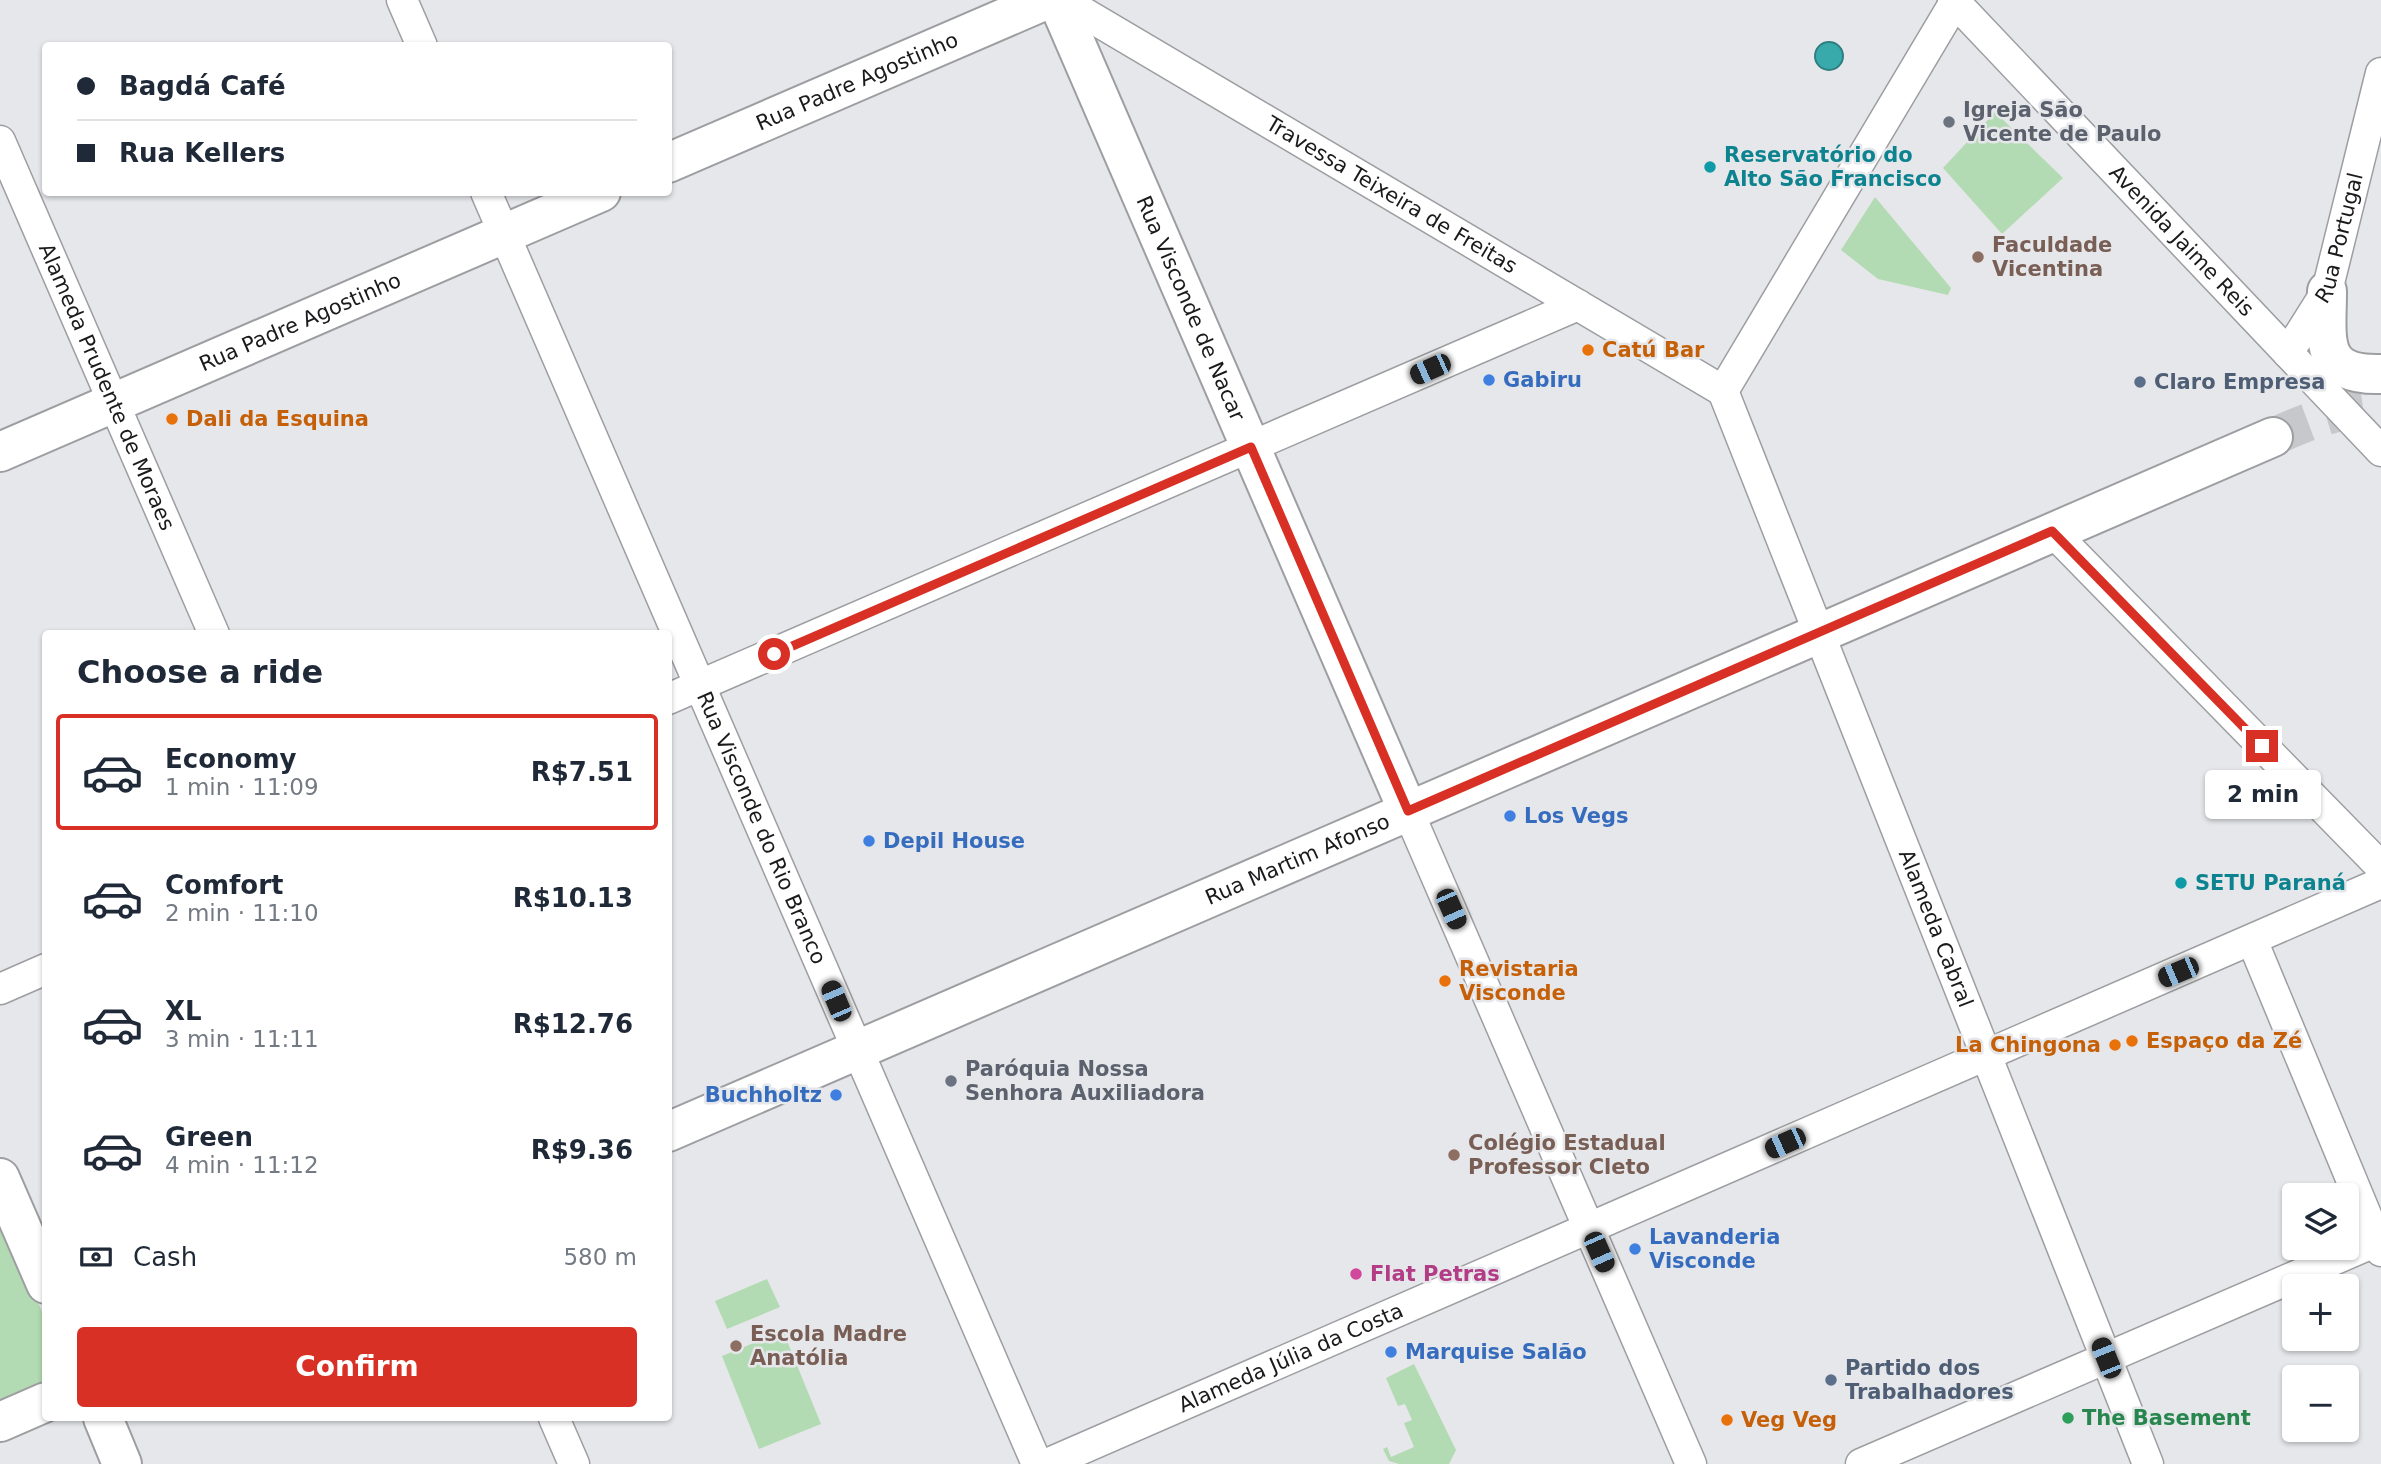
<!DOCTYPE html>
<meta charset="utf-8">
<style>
body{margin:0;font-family:"DejaVu Sans",sans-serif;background:#f6f6f7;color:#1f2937;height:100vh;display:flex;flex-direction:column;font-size:26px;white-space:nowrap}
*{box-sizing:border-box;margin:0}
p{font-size:23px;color:#747a83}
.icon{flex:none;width:38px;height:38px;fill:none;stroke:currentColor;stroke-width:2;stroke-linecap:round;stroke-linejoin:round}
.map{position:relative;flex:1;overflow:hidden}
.sheet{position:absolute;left:42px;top:630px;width:630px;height:791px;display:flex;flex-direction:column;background:#fff;border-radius:7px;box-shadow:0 2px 5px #0004}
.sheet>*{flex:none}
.top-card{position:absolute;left:42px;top:42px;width:630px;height:154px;border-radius:7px;box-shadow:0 2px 5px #0004;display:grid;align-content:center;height:154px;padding:0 35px;background:#fff}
.tools{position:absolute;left:2282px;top:1183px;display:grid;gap:14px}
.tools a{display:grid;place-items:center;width:77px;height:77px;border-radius:7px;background:#fff;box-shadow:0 2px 5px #0004;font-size:35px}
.end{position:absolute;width:32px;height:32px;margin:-16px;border:9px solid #d93025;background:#fff;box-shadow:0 0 0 4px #fff}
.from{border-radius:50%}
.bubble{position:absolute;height:49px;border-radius:7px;background:#fff;box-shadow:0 2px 5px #0004;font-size:23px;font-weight:600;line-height:49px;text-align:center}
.car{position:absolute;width:21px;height:42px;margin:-21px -10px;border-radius:9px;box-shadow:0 0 5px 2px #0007;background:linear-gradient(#222 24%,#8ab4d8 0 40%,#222 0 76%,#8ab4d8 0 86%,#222 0)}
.top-card b{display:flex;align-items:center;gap:24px;height:66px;font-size:26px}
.top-card b+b{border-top:2px solid #e0e1e3}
.top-card i{width:18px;height:18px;background:#1f2937}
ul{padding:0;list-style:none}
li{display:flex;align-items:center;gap:21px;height:116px;margin:0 14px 10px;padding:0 21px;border:4px solid transparent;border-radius:7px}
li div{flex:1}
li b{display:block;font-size:26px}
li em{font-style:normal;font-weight:600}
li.current{border-color:#d93025}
li>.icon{width:63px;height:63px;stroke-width:1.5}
h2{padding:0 35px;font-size:32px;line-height:84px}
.pay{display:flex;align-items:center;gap:18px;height:77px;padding:0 35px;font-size:26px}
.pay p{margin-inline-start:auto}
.button{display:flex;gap:14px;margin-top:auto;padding:14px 35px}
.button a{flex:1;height:80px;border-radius:7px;background:#d93025;color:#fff;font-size:28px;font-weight:600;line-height:80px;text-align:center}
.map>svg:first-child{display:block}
</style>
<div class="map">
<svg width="2381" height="1464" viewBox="0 0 2381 1464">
<rect width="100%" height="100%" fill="#e6e7ea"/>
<path fill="#b3dbb3" d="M1995 112 2063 178 2002 234 1943 168Z
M1875 197 1951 288 1948 295 1878 279 1841 250Z
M0 1214 46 1321 45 1380 0 1400Z
M767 1279 780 1307 727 1329 715 1301Z
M783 1331 821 1424 759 1449 722 1356Z
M1414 1364 1456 1450 1449 1464H1399L1389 1461 1383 1449 1387 1447 1391 1457 1414 1447 1404 1423 1412 1420 1405 1404 1398 1406 1386 1378Z"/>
<path fill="#38aaac" stroke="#2f7f81" stroke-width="2" d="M1815 56a14 14 0 1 1 28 0a14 14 0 1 1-28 0Z"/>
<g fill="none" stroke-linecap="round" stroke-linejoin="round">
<path stroke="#c7c8cb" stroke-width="38" stroke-dasharray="38 19" stroke-linecap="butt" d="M2273 437C2308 421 2342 408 2381 406"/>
<g stroke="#9d9ea1" stroke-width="33">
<g id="minor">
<path d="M402 0 422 46"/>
<path id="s1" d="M1062 0 1723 391"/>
<path id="s2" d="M1953 0 2381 451"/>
<path id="s3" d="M0 141 214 634"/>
<path id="s4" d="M486 192 1037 1464"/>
<path id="s5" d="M2288 353 2327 291 2381 73"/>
<path id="s6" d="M1723 391 2148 1464"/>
<path d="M1723 391 1955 2"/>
<path d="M2052 531 2381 867"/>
<path d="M668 699 1578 305"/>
<path d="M1408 811 1691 1464"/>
<path d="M2252 940 2381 1251"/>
<path d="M0 989 46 969"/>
<path d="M554 1418 574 1464"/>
<path id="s7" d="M1047 1464 2381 883"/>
<path d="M1861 1464 2377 1241"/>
</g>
</g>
<g stroke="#9d9ea1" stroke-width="42">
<g id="major">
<path id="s8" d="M1057 0 1408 811"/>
<path id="s9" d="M668 163 1046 0"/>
<path d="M2327 291C2327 339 2317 376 2381 374"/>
<path id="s10" d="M0 452 601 192"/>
<path id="s11" d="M668 1132 2273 437"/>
<path d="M0 1178 46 1284"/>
<path d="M103 1418 122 1464"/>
<path d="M0 1422 46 1402"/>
</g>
</g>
<use href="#minor" stroke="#fff" stroke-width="30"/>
<use href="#major" stroke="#fff" stroke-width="38"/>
</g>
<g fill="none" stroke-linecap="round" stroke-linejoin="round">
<path stroke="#d93025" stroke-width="9" d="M774 654 1251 447 1408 811 2052 531 2262 746"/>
</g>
<g fill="#6b7280" stroke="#e6e7ea" stroke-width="2.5">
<circle cx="1949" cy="122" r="7"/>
<circle cx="951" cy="1081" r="7"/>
</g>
<g fill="#0f9aa8" stroke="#e6e7ea" stroke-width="2.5">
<circle cx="1710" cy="167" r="7"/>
<circle cx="2181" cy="883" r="7"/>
</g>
<g fill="#8d6e63" stroke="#e6e7ea" stroke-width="2.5">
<circle cx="1978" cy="257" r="7"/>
<circle cx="1454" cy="1155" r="7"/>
<circle cx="736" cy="1346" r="7"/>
</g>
<g fill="#e8710a" stroke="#e6e7ea" stroke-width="2.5">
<circle cx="1588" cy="350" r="7"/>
<circle cx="172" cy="419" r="7"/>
<circle cx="1445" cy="981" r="7"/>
<circle cx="2132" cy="1041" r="7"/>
<circle cx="2115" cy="1045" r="7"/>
<circle cx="1727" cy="1420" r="7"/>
</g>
<g fill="#3f7fe0" stroke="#e6e7ea" stroke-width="2.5">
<circle cx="1489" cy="380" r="7"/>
<circle cx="1510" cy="816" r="7"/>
<circle cx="869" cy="841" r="7"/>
<circle cx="836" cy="1095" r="7"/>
<circle cx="1635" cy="1249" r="7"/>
<circle cx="1391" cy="1352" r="7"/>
</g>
<g fill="#5c6f8a" stroke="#e6e7ea" stroke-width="2.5">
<circle cx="2140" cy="382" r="7"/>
<circle cx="1831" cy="1380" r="7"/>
</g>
<circle fill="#d1479c" stroke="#e6e7ea" stroke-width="2.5" cx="1356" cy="1274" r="7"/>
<circle fill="#2e9e5b" stroke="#e6e7ea" stroke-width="2.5" cx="2068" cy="1418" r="7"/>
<g text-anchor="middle" stroke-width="5" stroke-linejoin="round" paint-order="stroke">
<g font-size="21" fill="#1a1a1c" stroke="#e6e7ea">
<text dy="7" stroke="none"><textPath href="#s9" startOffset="206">Rua Padre Agostinho</textPath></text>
<text dy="7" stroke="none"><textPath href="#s1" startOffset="383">Travessa Teixeira de Freitas</textPath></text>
<text dy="7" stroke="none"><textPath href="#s5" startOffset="128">Rua Portugal</textPath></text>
<text dy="7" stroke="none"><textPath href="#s2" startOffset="332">Avenida Jaime Reis</textPath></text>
<text dy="7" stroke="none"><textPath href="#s8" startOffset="336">Rua Visconde de Nacar</textPath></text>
<text dy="7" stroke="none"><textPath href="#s10" startOffset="327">Rua Padre Agostinho</textPath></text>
<text dy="7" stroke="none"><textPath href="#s3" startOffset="268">Alameda Prudente de Moraes</textPath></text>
<text dy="7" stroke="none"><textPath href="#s4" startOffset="693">Rua Visconde do Rio Branco</textPath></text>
<text dy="7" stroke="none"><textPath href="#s11" startOffset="686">Rua Martim Afonso</textPath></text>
<text dy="7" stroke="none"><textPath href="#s6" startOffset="578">Alameda Cabral</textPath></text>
<text dy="7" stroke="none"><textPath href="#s7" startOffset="266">Alameda Júlia da Costa</textPath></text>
</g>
<g font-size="21" font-weight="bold" fill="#5b616d" stroke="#e6e7ea" text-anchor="start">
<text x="1963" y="117">Igreja São<tspan x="1963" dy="24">Vicente de Paulo</tspan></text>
<text x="965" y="1076">Paróquia Nossa<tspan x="965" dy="24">Senhora Auxiliadora</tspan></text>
</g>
<g font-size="21" font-weight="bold" fill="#0d838f" stroke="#e6e7ea" text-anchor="start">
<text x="1724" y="162">Reservatório do<tspan x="1724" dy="24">Alto São Francisco</tspan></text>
<text x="2195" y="890">SETU Paraná</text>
</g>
<g font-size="21" font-weight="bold" fill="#785e54" stroke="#e6e7ea" text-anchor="start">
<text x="1992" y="252">Faculdade<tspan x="1992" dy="24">Vicentina</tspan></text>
<text x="1468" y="1150">Colégio Estadual<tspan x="1468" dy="24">Professor Cleto</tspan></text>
<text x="750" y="1341">Escola Madre<tspan x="750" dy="24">Anatólia</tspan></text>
</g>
<g font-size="21" font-weight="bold" fill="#c56008" stroke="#e6e7ea" text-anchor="start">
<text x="1602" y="357">Catú Bar</text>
<text x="186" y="426">Dali da Esquina</text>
<text x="1459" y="976">Revistaria<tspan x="1459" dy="24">Visconde</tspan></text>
<text x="2146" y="1048">Espaço da Zé</text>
<text x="2101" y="1052" text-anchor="end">La Chingona</text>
<text x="1741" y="1427">Veg Veg</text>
</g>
<g font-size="21" font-weight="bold" fill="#366cbe" stroke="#e6e7ea" text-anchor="start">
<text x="1503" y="387">Gabiru</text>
<text x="1524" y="823">Los Vegs</text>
<text x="883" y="848">Depil House</text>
<text x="822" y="1102" text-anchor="end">Buchholtz</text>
<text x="1649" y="1244">Lavanderia<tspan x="1649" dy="24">Visconde</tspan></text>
<text x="1405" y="1359">Marquise Salão</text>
</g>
<g font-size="21" font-weight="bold" fill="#4e5e75" stroke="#e6e7ea" text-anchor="start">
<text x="2154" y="389">Claro Empresa</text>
<text x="1845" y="1375">Partido dos<tspan x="1845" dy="24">Trabalhadores</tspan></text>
</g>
<g font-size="21" font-weight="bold" fill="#b23c85" stroke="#e6e7ea" text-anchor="start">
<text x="1370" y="1281">Flat Petras</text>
</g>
<g font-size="21" font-weight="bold" fill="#27864d" stroke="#e6e7ea" text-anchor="start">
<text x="2082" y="1425">The Basement</text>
</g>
</g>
</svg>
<div class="tools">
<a><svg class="icon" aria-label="layers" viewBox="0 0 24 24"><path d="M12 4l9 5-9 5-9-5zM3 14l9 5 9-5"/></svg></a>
<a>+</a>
<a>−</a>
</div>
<i class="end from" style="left:774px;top:654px"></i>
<i class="end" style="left:2262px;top:746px"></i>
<div class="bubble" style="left:2205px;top:770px;width:116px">2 min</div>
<i class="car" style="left:1430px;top:369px;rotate:246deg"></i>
<i class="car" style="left:1451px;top:909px;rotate:156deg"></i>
<i class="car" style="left:2178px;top:972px;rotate:247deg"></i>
<i class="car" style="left:836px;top:1001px;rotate:337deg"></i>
<i class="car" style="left:1785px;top:1143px;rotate:246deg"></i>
<i class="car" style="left:1599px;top:1252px;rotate:156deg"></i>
<i class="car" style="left:2106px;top:1358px;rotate:338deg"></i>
<div class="top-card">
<b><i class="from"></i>Bagdá Café</b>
<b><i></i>Rua Kellers</b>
</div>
<section class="sheet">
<h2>Choose a ride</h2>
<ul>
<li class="current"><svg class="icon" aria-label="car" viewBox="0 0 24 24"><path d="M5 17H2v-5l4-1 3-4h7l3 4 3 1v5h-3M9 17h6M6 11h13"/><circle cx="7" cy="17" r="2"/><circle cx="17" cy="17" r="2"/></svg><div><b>Economy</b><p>1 min · 11:09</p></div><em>R$7.51</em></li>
<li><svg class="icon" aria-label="car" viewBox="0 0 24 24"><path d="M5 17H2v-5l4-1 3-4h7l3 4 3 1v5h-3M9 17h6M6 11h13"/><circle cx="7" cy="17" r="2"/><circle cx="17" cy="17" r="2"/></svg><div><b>Comfort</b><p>2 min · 11:10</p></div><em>R$10.13</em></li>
<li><svg class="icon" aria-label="car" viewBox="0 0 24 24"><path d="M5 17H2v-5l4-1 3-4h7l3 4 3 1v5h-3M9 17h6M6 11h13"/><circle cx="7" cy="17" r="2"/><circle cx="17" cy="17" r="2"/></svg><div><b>XL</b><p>3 min · 11:11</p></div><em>R$12.76</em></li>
<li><svg class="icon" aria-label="car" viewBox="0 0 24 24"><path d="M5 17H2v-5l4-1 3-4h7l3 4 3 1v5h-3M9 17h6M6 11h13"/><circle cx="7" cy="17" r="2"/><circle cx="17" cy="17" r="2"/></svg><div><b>Green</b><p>4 min · 11:12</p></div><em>R$9.36</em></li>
</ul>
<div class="pay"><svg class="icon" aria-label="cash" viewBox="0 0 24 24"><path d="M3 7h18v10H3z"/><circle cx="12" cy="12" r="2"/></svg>Cash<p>580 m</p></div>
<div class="button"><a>Confirm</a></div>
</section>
</div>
